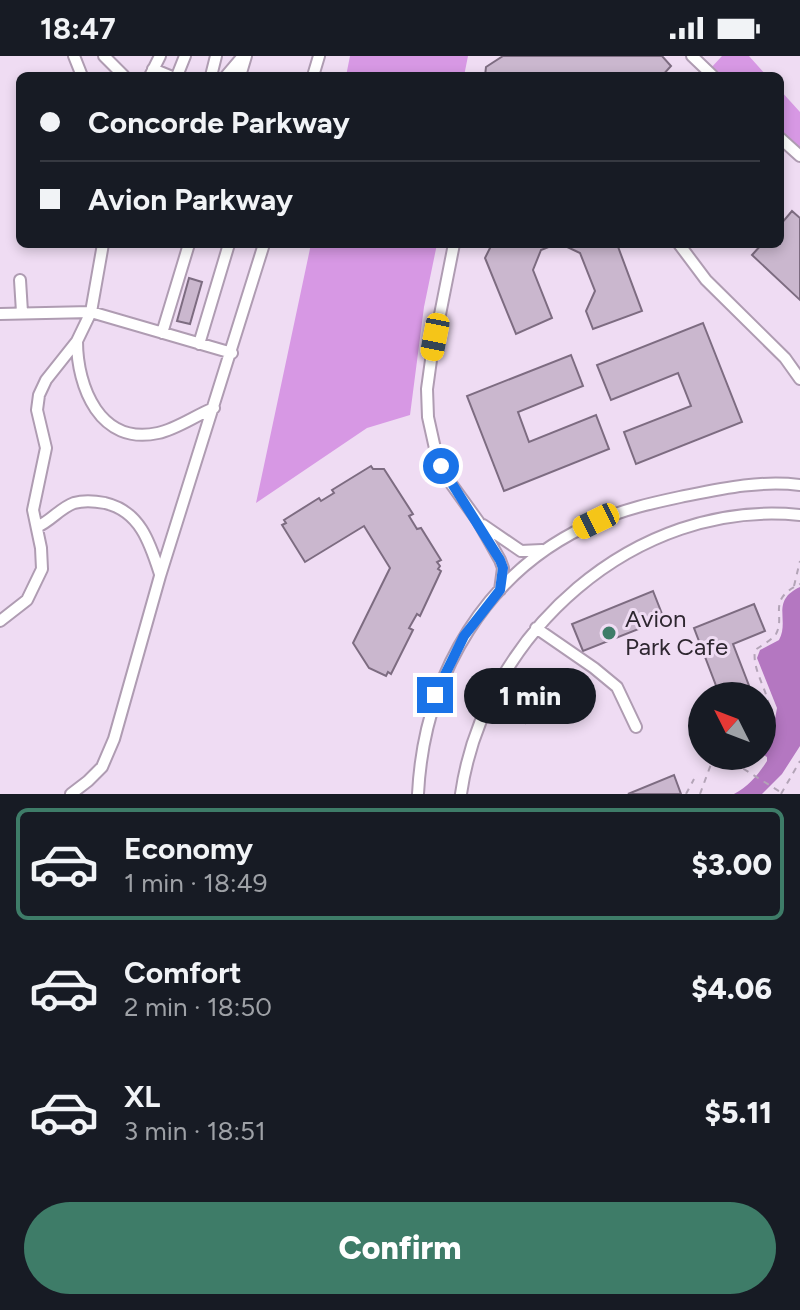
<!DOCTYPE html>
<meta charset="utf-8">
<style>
body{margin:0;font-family:Figtree,sans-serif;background:#242831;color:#f1f3f6;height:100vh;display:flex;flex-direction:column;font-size:30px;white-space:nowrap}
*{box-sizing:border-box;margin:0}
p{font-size:26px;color:#9ea1a6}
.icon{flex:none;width:44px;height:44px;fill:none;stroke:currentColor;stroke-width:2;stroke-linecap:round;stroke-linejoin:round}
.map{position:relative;height:738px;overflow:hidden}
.panel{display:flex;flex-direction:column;background:#171b24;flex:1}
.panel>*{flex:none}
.hud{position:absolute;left:16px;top:16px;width:768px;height:176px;border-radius:12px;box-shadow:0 4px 12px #0003;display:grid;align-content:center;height:176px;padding:0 24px;background:#171b24}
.needle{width:52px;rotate:312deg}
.controls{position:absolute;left:688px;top:626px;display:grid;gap:16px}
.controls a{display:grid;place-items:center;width:88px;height:88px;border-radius:50%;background:#171b24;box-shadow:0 4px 12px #0003;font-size:40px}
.end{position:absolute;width:36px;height:36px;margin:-18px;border:10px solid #1a73e8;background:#fff;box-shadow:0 0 0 4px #fff}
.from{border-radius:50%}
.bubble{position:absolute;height:56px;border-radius:28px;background:#171b24;box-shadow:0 4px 12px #0003;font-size:26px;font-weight:800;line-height:56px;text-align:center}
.car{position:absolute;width:24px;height:48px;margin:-24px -12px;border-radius:10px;box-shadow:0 0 6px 2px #0007;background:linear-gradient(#f5c518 24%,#345 0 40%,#f5c518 0 76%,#345 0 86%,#f5c518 0)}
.hud b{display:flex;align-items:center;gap:28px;height:76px;font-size:30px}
.hud b+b{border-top:2px solid #363941}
.hud i{width:20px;height:20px;background:#f1f3f6}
ul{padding:14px 0 0;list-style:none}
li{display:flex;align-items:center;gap:24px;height:112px;margin:0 16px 12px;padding:0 8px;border:4px solid transparent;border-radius:12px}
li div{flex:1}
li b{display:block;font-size:30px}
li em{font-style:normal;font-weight:800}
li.active{border-color:#3e7c68}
li>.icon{width:72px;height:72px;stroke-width:1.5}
.action{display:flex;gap:16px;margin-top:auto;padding:16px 24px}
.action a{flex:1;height:92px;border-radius:48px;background:#3e7c68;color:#fff;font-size:32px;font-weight:800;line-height:92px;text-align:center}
.status{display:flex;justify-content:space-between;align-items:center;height:56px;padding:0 40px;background:#171b24;direction:ltr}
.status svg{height:22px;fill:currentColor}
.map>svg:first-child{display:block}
</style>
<div class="status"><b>18:47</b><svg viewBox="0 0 49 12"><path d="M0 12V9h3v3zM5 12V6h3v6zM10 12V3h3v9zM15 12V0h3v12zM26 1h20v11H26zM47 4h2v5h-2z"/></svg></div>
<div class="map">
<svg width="800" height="738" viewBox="0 0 800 738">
<rect width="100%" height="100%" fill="#efdcf3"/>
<path fill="#d798e4" d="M350 0H468L464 20H346Z
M722 0H749L767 20H718L710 13Z
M780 34 800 56V96L780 78Z
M311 188H437L424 251 410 359 367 372 256 447Z"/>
<path fill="#b477c1" d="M800 531V690L782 718 762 738H734C749 730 758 719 767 705V701L762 698V678L774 669 777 652 757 602 760 594 779 584C790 564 770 545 800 531Z"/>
<path fill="#cab7ce" stroke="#7d6c81" stroke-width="2" d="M503 0H662L671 10 662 20H485L486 11Z
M792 155 800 162V244L752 199 762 188H780V169Z
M492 188H556L541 194 533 214 552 262 516 278 485 202Z
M561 188H617L642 255 593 273 586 255 595 235 580 197Z
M189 222 202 226 190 268 177 265Z
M703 267 742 366 636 408 624 376 691 350 678 317 611 344 597 309Z
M571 299 583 330 518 356 529 386 596 359 609 393 504 435 467 340Z
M371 410 373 413H384L413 458 409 460 417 473 421 472 441 504 437 506 440 510 438 513 441 515 420 560 417 558 409 572 413 574 391 618 388 616 386 620 369 612 353 587 390 512 364 470 305 506 282 469 286 467 284 464 319 442 321 445 334 437 332 434Z
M653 535 664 563 583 595 572 568Z
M754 548 765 575 733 588 753 640H720L694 572Z
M579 616 589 643 526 667 516 641Z
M674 719 681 738H628Z"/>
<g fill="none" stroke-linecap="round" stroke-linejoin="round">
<g stroke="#af9cb2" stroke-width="14">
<path id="minor" d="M74 0 82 20
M104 0 124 20
M692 0 713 20
M153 13 170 20
M150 20 160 0
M177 20 185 0
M211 20 216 0
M226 20 243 0
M240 20 246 0
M313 20 319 0
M780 82 800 100
M454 188 431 304 427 333 428 361 436 397 447 422 478 465 500 504 503 512 500 534
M679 188 706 224 785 302 800 323
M20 224 22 256
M0 258 91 256 232 297
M162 277 189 188
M77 285C77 331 100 390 158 377 177 373 196 359 214 352
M199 288 229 188
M483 469 521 495 542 494
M37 471C51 465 60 452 74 447 84 444 95 445 105 447 140 455 150 487 160 518
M0 565 27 544 42 513 41 492 33 454 46 392 37 354 39 339 46 324 77 285 91 256 103 188
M536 572 594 612 617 631 636 671
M71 738 88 725 102 711 114 683 160 520 264 188
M418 738C424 620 486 512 598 465 625 453 652 447 680 441 720 433 759 424 800 429
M461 738C484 578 635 442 800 459"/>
</g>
<path stroke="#b3a4b7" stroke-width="2" stroke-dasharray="6 6" stroke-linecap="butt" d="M794 530 800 505
M762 670 768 667C776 642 751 619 755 594 762 589 772 584 776 578 786 559 766 544 800 528
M723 700 782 737
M686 738 694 723
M700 738 714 700
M781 738 800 705"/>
<use href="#minor" stroke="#fff" stroke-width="10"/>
</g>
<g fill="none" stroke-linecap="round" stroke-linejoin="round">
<path stroke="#1a73e8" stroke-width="10" d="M435 639 464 580 500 534 503 512 500 504 441 410"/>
</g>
<circle fill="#3e7c68" stroke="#efdcf3" stroke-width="3" cx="609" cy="577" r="8"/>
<g text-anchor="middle" stroke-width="6" stroke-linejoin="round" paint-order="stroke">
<g font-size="24" fill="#2e2730" stroke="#efdcf3" text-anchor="start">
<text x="625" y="571">Avion<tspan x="625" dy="28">Park Cafe</tspan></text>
</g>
</g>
</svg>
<div class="controls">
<a><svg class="needle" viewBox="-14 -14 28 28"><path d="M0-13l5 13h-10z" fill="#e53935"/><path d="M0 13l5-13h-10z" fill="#9ea1a6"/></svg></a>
</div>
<i class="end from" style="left:441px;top:410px"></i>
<i class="end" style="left:435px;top:639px"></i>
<div class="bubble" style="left:464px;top:612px;width:132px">1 min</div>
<i class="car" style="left:435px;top:281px;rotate:191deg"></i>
<i class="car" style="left:596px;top:465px;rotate:244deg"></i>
<div class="hud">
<b><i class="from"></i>Concorde Parkway</b>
<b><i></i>Avion Parkway</b>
</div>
</div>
<section class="panel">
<ul>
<li class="active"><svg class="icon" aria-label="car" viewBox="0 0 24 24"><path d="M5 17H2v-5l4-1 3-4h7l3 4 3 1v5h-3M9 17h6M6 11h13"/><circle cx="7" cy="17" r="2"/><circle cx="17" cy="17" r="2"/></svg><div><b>Economy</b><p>1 min · 18:49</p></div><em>$3.00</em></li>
<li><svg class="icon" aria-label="car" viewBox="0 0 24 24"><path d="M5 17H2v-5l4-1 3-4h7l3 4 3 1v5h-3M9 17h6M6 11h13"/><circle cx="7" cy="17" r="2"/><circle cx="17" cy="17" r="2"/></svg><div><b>Comfort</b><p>2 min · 18:50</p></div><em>$4.06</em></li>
<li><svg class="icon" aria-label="car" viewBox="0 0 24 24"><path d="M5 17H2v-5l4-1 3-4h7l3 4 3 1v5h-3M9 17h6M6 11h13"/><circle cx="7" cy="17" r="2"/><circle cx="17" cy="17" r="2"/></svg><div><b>XL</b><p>3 min · 18:51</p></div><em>$5.11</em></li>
</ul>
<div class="action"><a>Confirm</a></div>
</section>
